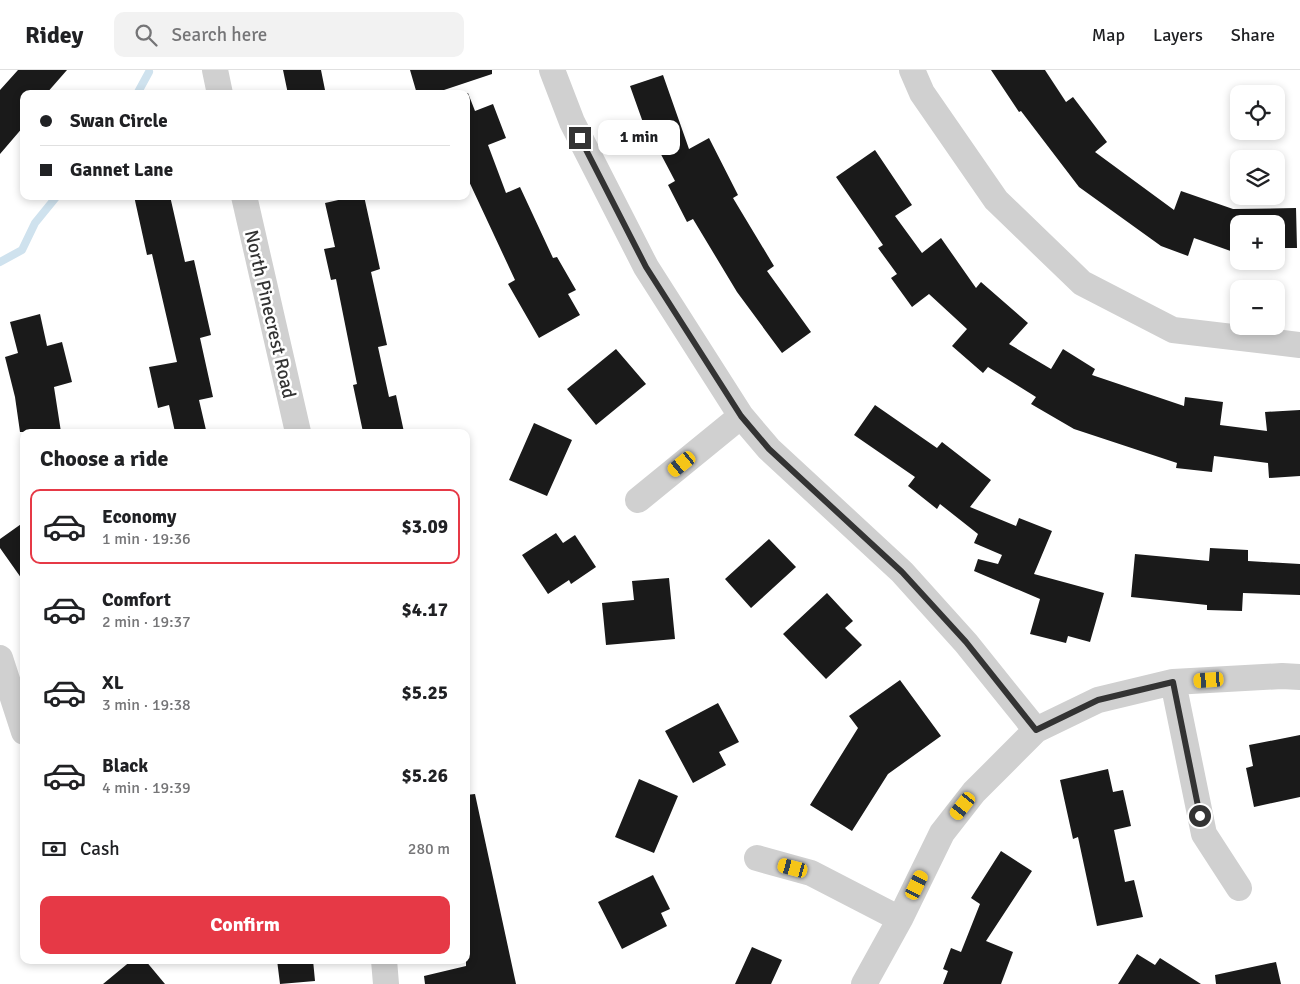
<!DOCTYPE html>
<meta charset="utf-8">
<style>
body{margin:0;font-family:Signika,sans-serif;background:#f2f2f2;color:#202124;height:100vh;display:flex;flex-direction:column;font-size:19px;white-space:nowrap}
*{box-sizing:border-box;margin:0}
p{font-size:16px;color:#757577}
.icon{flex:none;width:28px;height:28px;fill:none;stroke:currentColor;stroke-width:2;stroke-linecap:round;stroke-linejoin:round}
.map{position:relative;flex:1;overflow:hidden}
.panel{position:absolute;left:20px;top:359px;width:450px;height:535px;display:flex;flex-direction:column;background:#fff;border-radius:10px;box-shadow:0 2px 8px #0003}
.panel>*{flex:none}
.top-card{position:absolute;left:20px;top:20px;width:450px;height:110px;border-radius:10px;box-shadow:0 2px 8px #0003;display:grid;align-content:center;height:110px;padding:0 20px;background:#fff}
.controls{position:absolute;left:1230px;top:15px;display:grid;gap:10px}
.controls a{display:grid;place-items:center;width:55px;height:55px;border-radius:10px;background:#fff;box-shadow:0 2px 8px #0003;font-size:25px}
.end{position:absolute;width:22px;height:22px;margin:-11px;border:6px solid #333;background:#fff;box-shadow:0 0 0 2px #fff}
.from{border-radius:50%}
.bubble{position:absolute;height:35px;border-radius:10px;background:#fff;box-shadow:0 2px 8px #0003;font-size:16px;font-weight:700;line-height:35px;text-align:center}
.car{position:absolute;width:15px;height:30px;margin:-15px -8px;border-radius:6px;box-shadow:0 0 4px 1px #0007;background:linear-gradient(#f5c518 24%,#345 0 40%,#f5c518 0 76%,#345 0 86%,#f5c518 0)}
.top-card b{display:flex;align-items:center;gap:18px;height:48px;font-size:19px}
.top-card b+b{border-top:1px solid #e0e0e0}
.top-card i{width:12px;height:12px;background:#202124}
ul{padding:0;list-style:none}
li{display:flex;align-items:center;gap:15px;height:75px;margin:0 10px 8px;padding:0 10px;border:2px solid transparent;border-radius:10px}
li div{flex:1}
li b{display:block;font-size:19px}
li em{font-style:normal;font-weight:700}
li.active{border-color:#e63946}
li>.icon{width:45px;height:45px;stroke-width:1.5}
h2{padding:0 20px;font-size:22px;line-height:60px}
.pay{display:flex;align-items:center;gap:12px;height:55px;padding:0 20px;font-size:19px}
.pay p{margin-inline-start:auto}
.action{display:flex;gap:10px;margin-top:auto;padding:10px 20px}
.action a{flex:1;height:58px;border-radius:10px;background:#e63946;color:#fff;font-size:20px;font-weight:700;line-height:58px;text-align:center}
header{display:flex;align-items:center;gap:30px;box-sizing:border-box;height:70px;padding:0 25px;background:#fff;border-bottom:1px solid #e0e0e0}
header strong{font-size:24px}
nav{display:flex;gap:28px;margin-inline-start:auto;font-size:18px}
.search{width:350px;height:45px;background:#f2f2f2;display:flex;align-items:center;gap:12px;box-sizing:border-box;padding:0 18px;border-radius:10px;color:#757577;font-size:19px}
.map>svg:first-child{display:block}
</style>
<header>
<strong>Ridey</strong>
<div class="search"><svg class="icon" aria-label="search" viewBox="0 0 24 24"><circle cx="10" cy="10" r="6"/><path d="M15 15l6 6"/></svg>Search here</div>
<nav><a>Map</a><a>Layers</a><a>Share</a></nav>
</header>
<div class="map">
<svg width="1300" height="914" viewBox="0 0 1300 914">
<rect width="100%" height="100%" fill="#fff"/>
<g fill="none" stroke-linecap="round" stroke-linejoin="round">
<path stroke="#cfe2ee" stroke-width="8" d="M137 24 149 2
M0 192 22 180 35 153 57 126"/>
</g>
<path fill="#1a1a1a" d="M18 0H67L46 24H24V56L0 84V20Z
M283 0H321L325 20 305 24H288Z
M410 0H492V4L432 24H417Z
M991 0H1045L1066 32 1073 27 1107 72 1095 82 1174 140 1181 121 1233 139 1296 138 1297 178H1276V154H1239V184L1194 168 1188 186 1161 176 1079 117 1021 41 1019 42Z
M663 5 689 79 709 68 738 125 733 128 774 196 767 201 811 262 782 283 737 222 693 149 687 152 668 115 675 111 655 73 651 75 630 16Z
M468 23 475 41 493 34 506 68 488 75 506 123 520 117 553 188 557 187 576 220 568 224 580 245 539 268 508 214 515 210 466 105V24Z
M875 80 912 135 895 146 922 183 941 168 976 218 981 212 1028 253 1009 274 1051 299 1063 279 1095 299 1092 305 1184 336 1185 327 1223 332 1220 355 1267 361 1265 342 1300 340V406L1269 408 1268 393 1214 386 1212 402 1176 398 1177 393 1074 359 1031 334 1036 327 988 297 983 303 952 276 967 259 929 224 912 237 891 208 897 204 878 178 883 175 836 107Z
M134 126H170L185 192 194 190 211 265 200 268 213 327 199 330 206 360 192 362H175L169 335 158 338 149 297 177 292 152 184 147 185Z
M356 126H364L380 199 371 202 387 275 378 277 389 327 396 325 404 362H363L353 315 357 314 336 209 331 210 324 179 335 177 325 133Z
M1244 191H1268V195H1244Z
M40 244 47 276 62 272 72 312 54 317 61 362H20L15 327 5 287 18 283 10 252Z
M616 279 646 314 596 355 567 319Z
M875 335 937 378 942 372 991 410 970 437 1016 456 1019 448 1052 461 1034 504 1104 523 1090 572 1068 566 1066 573 1030 564 1040 529 974 501 978 489 998 494 1002 485 974 473 978 464 940 434 937 439 908 416 915 407 854 365Z
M534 353 572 370 547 426 509 410Z
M24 452V512L0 478V469Z
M556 463 563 473 575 465 596 497 571 514 569 510 548 524 522 485Z
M769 469 796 497 751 538 725 509Z
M1210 478 1248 480V491L1300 494V525L1243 523 1242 541 1207 540V535L1131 527 1135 484 1209 491Z
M669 508 675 569 606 575 602 533 634 530 632 511Z
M827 523 853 551 845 558 862 575 826 609 783 564Z
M900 610 941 666 888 704 852 761 810 735 858 658 849 646Z
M718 633 739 672 719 682 726 695 693 713 665 661Z
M1300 665V727L1254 737 1246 698 1253 696 1249 675Z
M1108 699 1113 722 1123 720 1131 756 1114 760 1125 812 1134 810 1143 847 1097 856 1078 767 1073 769 1060 710Z
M639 709 678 726 654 783 615 767Z
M475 724 516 914H425L424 906 466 896V725Z
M1001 781 1032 801 986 871 1013 882 1001 914H943L948 901 943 899 951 878 961 882 980 834 971 828Z
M653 805 670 839 661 843 667 856 622 879 598 832Z
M752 877 782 890 771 914H735Z
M1137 884 1155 895 1160 888 1201 914H1118Z
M132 890H145L165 914H103Z
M277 890H313L315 911 280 914Z
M1276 892 1281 914H1216L1215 905Z"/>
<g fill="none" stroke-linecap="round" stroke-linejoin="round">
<path stroke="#d0d0d0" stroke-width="26" d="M215 0 220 24
M552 0 572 52 646 197 741 346 769 379 902 502 966 573 1036 660
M912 0 922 23 996 130 1082 213 1173 260 1300 275
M244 126 298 362
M638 430 741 346
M0 588 24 662
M1173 612 1204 764 1239 818
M757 788 811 803 900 849
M384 890 386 914
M864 914 900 849 942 763 974 722 1036 660 1098 630 1173 612 1282 606 1300 607"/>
</g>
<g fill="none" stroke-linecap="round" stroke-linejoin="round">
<path stroke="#333" stroke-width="6" d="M580 68 646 197 741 346 769 379 902 502 966 572 1036 660 1098 630 1173 612 1200 746"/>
</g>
<g text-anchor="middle" stroke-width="5" stroke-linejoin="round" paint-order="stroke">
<g font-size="19" fill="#333" stroke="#fff">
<text transform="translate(271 244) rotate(77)" y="7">North Pinecrest Road</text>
</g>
</g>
</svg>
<div class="controls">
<a><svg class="icon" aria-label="locate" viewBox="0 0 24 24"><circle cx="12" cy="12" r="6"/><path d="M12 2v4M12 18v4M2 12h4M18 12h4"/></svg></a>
<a><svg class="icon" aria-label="layers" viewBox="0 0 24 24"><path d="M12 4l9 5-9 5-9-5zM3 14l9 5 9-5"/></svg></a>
<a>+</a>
<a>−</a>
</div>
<i class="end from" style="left:1200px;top:746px"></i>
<i class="end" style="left:580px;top:68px"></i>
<div class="bubble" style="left:598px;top:50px;width:82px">1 min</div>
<i class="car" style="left:682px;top:394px;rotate:231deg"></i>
<i class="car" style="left:1209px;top:610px;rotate:266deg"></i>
<i class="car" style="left:963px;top:736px;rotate:218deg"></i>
<i class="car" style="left:793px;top:798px;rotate:285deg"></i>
<i class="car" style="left:917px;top:815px;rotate:26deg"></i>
<div class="top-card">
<b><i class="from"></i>Swan Circle</b>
<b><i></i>Gannet Lane</b>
</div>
<section class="panel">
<h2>Choose a ride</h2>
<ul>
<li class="active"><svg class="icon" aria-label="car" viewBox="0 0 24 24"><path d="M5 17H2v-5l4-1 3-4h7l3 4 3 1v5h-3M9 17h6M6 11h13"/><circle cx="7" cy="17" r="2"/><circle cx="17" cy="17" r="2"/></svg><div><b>Economy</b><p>1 min · 19:36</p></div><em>$3.09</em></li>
<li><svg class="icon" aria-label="car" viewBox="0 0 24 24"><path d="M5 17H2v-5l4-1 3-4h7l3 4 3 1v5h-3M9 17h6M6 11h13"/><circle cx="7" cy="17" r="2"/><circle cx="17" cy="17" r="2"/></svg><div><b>Comfort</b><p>2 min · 19:37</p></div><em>$4.17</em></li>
<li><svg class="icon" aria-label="car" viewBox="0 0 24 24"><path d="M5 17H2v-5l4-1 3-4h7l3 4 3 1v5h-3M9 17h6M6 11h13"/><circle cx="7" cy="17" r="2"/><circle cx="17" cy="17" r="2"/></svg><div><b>XL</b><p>3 min · 19:38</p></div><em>$5.25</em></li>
<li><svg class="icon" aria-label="car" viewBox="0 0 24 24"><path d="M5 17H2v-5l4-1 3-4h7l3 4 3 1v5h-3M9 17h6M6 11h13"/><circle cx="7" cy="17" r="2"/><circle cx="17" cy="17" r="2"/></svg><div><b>Black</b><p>4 min · 19:39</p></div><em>$5.26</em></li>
</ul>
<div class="pay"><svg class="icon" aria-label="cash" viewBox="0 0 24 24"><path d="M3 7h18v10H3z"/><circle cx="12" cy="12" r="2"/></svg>Cash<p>280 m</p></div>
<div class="action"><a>Confirm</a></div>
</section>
</div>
